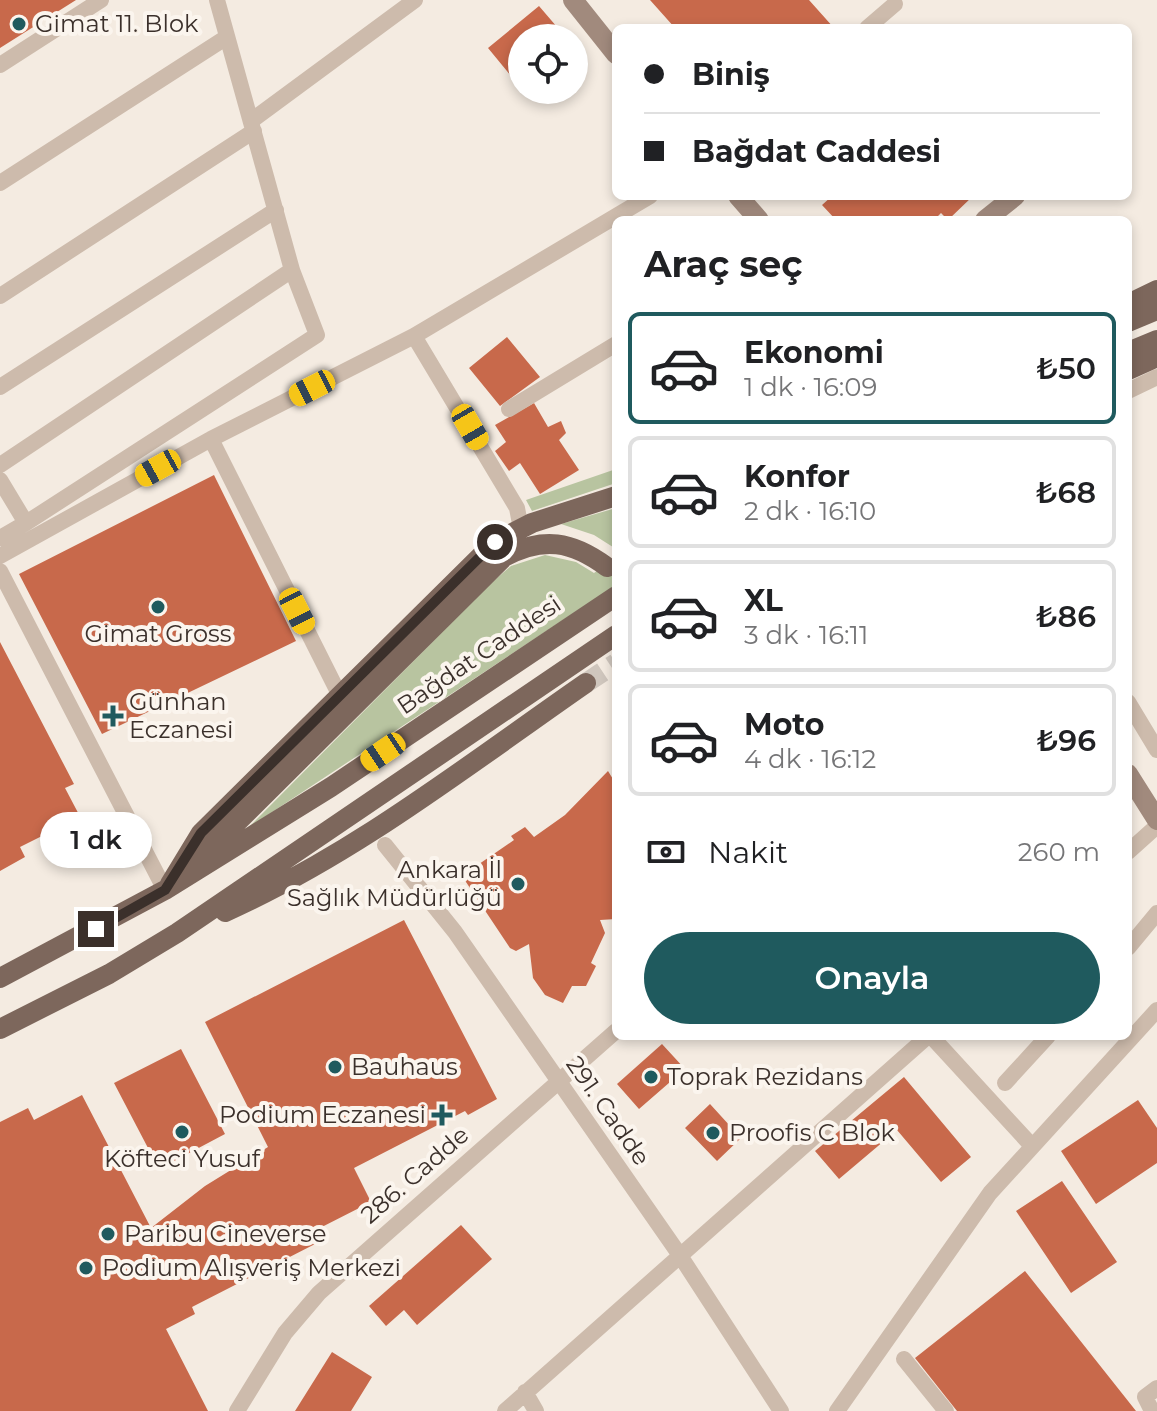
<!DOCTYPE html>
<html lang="tr">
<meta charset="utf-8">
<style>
body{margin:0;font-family:Montserrat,sans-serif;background:#f6f6f6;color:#202124;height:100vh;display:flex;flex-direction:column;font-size:30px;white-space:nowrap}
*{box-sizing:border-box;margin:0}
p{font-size:26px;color:#757577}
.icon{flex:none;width:44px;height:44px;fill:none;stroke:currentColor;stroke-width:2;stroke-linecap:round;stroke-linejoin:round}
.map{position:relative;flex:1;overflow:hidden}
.sheet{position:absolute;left:612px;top:216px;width:520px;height:824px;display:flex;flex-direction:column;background:#fff;border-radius:12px;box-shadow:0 4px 12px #0003}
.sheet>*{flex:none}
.banner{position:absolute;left:612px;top:24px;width:520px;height:176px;border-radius:12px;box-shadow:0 4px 12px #0003;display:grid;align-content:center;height:176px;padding:0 32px;background:#fff}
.buttons{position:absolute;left:508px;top:24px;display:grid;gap:16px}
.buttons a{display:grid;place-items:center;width:80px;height:80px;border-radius:50%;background:#fff;box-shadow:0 4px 12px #0003;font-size:40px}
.end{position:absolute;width:36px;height:36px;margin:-18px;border:10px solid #3b302b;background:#fff;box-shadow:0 0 0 4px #fff}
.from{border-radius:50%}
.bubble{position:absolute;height:56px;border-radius:28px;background:#fff;box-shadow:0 4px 12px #0003;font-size:26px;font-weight:600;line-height:56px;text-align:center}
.car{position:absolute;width:24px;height:48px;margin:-24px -12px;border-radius:10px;box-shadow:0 0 6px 2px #0007;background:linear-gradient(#f5c518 24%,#345 0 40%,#f5c518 0 76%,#345 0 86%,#f5c518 0)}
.banner b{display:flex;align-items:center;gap:28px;height:76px;font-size:30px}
.banner b+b{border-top:2px solid #e0e0e0}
.banner i{width:20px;height:20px;background:#202124}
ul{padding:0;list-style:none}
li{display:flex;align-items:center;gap:24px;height:112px;margin:0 16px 12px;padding:0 16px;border:4px solid #e0e0e0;border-radius:12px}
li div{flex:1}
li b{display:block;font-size:30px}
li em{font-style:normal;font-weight:600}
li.selected{border-color:#1f5a5e}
li>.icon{width:72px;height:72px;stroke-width:1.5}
h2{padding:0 32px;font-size:36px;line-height:96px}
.pay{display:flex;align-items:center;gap:20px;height:88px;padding:0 32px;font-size:30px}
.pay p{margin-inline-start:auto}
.button{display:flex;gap:16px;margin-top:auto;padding:16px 32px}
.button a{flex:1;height:92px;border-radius:48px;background:#1f5a5e;color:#fff;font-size:32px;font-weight:600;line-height:92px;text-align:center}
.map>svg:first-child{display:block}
</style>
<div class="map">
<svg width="1157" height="1411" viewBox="0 0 1157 1411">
<rect width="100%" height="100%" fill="#f4ebe1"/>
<path fill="#b8c4a0" d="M616 469V483L532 511 526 500Z
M616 508V549L594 535 561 524Z
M545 555 576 562 594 573 616 557V585L248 828 490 584 511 566Z"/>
<path fill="#c8694b" d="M0 0H76L0 48Z
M650 0H809L834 28H675Z
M539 6 563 34 558 38H522V67L511 76 488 48Z
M832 196H973L948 220 941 213 934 220H836L822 205Z
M507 337 540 377 500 406 469 368Z
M534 403 548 427 561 421 566 433 559 440 579 470 540 494 520 463 509 471 495 451 506 442 495 425Z
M214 475 296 641 102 734 19 574Z
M0 642 74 784 65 788 85 826 47 846 42 836 20 847 25 857 0 871Z
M608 771 616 784V919L600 920 605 933 591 963 596 966 586 986H572L563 1003 545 995 533 978 529 944 516 951 510 948 464 879 466 873 514 840 511 836 525 827 534 837 565 815Z
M404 920 497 1099 468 1115 465 1111 354 1168 371 1202 312 1232 317 1243 192 1307 195 1314 166 1329 208 1411H0V1122L28 1108 34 1120 82 1095 151 1228 205 1186 268 1147 205 1022Z
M662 1044 685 1069 639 1109 617 1084Z
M181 1049 225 1134 159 1169 114 1083Z
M904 1077 971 1157 941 1182 897 1130 839 1179 815 1151Z
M1138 1100 1157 1128V1163L1096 1204 1061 1151Z
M710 1104 741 1138 717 1161 685 1128Z
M1062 1181 1117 1262 1071 1293 1016 1211Z
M461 1225 492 1259 417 1325 404 1310 386 1326 369 1306Z
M1025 1271 1136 1411H957L915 1358Z
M332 1352 372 1377 351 1411H295Z"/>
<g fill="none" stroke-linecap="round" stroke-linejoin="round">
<path stroke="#cfc6bd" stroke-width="20" stroke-dasharray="20 10" stroke-linecap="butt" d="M586 683 616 663"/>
<path stroke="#cdbbac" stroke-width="16" d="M867 28 895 4
M0 65 101 0
M251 121 415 0
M0 183 227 37
M0 296 254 131
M0 387 276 210
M1128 391 1157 377
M509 409 616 344
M0 465 292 270
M0 480 26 523 0 538
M26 523 317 335 292 270 217 0
M521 529 517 508 414 336 650 196
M0 556 211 439
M0 571 165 890
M340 696 211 439 414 336
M1128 702 1157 750
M385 845 455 932 679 1254 781 1411
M1128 852 1157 826
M1128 948 1157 913
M931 1036 1032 1146
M1005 1083 1048 1036
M904 1359 946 1411
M525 1392 536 1411
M237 1411 285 1333 319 1293 616 1031
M505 1411 928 1036
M837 1411 990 1193 1157 1010
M1152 1411 1145 1397 1157 1388"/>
<path stroke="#a18a7d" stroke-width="20" d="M573 0 616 54
M738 196 759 220
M985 220 1015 196
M1128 774 1157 820"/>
<path stroke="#7d675c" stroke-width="20" d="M1128 304 1157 290
M1128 322 1157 310
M1128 352 1157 340
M1128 370 1157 357
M201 858 504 557C543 536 572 541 607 567
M170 884 201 833 495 542 532 523 616 496
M225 912C355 854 469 764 586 683
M0 978 165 890 331 787 616 596
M0 1029 109 974 177 933 616 635"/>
</g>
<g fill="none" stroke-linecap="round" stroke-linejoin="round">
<path stroke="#3b302b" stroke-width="10" d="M96 929 165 890 201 833 495 542"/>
</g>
<g fill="#1f5a5e" stroke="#fbf5ee" stroke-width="3">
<circle cx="19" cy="24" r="8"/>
<circle cx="158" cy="607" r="8"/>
<path d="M109 704h8v8h8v8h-8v8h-8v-8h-8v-8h8z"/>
<circle cx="518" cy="884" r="8"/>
<circle cx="335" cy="1067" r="8"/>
<circle cx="651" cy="1077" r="8"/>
<path d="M438 1103h8v8h8v8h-8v8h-8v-8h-8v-8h8z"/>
<circle cx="182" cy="1132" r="8"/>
<circle cx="713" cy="1133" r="8"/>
<circle cx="108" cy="1234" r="8"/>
<circle cx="86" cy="1268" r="8"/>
</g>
<g text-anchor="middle" stroke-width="8" stroke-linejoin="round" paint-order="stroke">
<g font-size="24" fill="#3b302b" stroke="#fbf5ee" text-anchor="start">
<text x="35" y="32">Gimat 11. Blok</text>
<text x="158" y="642" text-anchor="middle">Gimat Gross</text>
<text x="129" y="710">Günhan<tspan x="129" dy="28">Eczanesi</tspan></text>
<text x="502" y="878" text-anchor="end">Ankara İl<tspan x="502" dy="28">Sağlık Müdürlüğü</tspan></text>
<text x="351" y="1075">Bauhaus</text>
<text x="667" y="1085">Toprak Rezidans</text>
<text x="426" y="1123" text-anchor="end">Podium Eczanesi</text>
<text x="729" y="1141">Proofis C Blok</text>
<text x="182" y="1167" text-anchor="middle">Köfteci Yusuf</text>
<text x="124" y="1242">Paribu Cineverse</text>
<text x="102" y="1276">Podium Alışveriş Merkezi</text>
</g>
<g font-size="24" fill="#3b302b" stroke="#fbf5ee">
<text transform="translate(479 655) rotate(-34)" y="8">Bağdat Caddesi</text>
<text transform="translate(608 1111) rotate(55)" y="8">291. Cadde</text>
<text transform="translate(415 1175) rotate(-41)" y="8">286. Cadde</text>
</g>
</g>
</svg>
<div class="buttons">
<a><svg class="icon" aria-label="locate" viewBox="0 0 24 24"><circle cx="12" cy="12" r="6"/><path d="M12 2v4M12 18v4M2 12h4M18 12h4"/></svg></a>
</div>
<i class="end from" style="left:495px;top:542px"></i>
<i class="end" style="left:96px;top:929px"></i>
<div class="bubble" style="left:40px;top:812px;width:112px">1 dk</div>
<i class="car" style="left:312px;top:388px;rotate:243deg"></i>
<i class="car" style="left:470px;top:427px;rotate:150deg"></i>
<i class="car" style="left:158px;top:468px;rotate:241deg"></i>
<i class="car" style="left:297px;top:611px;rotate:153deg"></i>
<i class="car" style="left:383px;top:752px;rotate:236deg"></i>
<div class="banner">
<b><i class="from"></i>Biniş</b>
<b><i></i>Bağdat Caddesi</b>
</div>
<section class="sheet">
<h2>Araç seç</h2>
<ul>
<li class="selected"><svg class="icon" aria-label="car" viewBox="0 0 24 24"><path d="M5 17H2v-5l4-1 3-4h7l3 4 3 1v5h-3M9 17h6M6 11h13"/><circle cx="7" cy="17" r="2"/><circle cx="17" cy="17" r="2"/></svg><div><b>Ekonomi</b><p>1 dk · 16:09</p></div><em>₺50</em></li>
<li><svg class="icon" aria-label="car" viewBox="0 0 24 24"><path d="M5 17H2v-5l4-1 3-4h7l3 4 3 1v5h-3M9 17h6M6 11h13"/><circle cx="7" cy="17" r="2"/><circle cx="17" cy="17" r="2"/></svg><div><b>Konfor</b><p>2 dk · 16:10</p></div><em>₺68</em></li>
<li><svg class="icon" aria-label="car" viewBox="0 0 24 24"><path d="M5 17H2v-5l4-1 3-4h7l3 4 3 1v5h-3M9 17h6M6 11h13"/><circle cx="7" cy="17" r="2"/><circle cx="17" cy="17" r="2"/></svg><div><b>XL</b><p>3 dk · 16:11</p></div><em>₺86</em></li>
<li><svg class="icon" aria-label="car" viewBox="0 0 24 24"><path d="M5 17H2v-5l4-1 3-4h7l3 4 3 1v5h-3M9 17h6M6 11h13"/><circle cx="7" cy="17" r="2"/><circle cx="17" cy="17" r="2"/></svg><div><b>Moto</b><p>4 dk · 16:12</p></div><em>₺96</em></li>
</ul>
<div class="pay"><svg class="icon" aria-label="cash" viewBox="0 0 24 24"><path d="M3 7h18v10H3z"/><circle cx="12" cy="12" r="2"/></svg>Nakit<p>260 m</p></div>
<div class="button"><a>Onayla</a></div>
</section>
</div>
